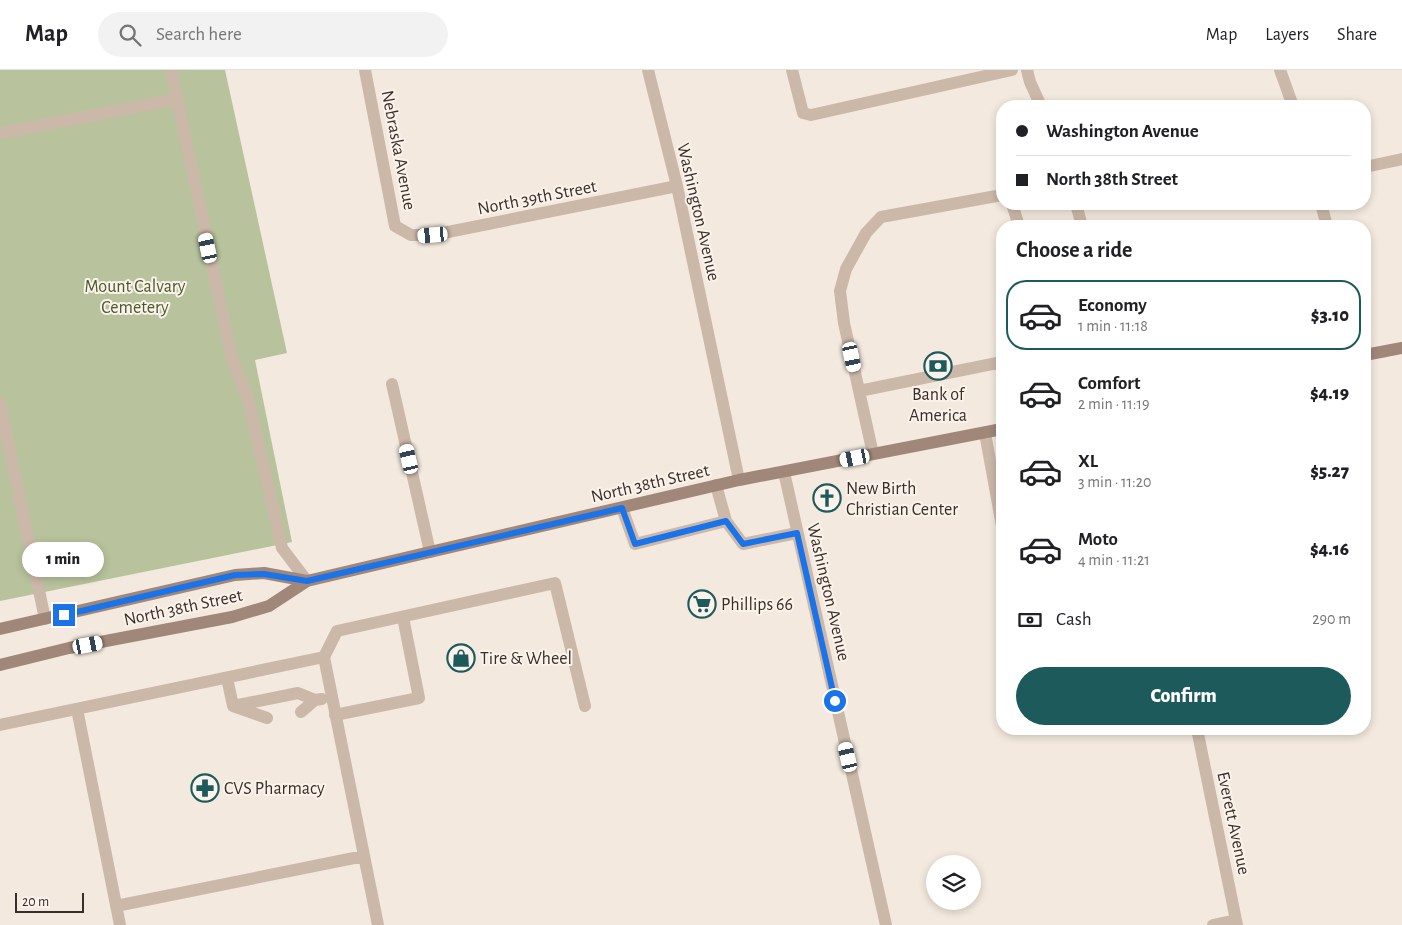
<!DOCTYPE html>
<meta charset="utf-8">
<style>
body{margin:0;font-family:"Alegreya Sans",sans-serif;background:#f2f2f2;color:#202124;height:100vh;display:flex;flex-direction:column;font-size:19px;white-space:nowrap}
*{box-sizing:border-box;margin:0}
p{font-size:16px;color:#757577}
.icon{flex:none;width:28px;height:28px;fill:none;stroke:currentColor;stroke-width:2;stroke-linecap:round;stroke-linejoin:round}
.map{position:relative;flex:1;overflow:hidden}
.details{position:absolute;left:996px;top:150px;width:375px;height:515px;display:flex;flex-direction:column;background:#fff;border-radius:20px;box-shadow:0 2px 8px #0003}
.details>*{flex:none}
.guide{position:absolute;left:996px;top:30px;width:375px;height:110px;border-radius:20px;box-shadow:0 2px 8px #0003;display:grid;align-content:center;height:110px;padding:0 20px;background:#fff}
.fabs{position:absolute;left:926px;top:785px;display:grid;gap:10px}
.fabs a{display:grid;place-items:center;width:55px;height:55px;border-radius:50%;background:#fff;box-shadow:0 2px 8px #0003;font-size:25px}
.scale{position:absolute;left:15px;bottom:12px;width:69px;box-sizing:border-box;padding-left:5px;border:2px solid #392e29;border-top:0;font-size:14px;line-height:18px;white-space:nowrap;color:#392e29;-webkit-text-stroke:4px #fbf3eb;paint-order:stroke}
.end{position:absolute;width:22px;height:22px;margin:-11px;border:6px solid #1a73e8;background:#fff;box-shadow:0 0 0 2px #fff}
.from{border-radius:50%}
.bubble{position:absolute;height:35px;border-radius:18px;background:#fff;box-shadow:0 2px 8px #0003;font-size:16px;font-weight:800;line-height:35px;text-align:center}
.car{position:absolute;width:15px;height:30px;margin:-15px -8px;border-radius:6px;box-shadow:0 0 4px 1px #0007;background:linear-gradient(#fff 24%,#345 0 40%,#fff 0 76%,#345 0 86%,#fff 0)}
.guide b{display:flex;align-items:center;gap:18px;height:48px;font-size:19px}
.guide b+b{border-top:1px solid #e0e0e0}
.guide i{width:12px;height:12px;background:#202124}
ul{padding:0;list-style:none}
li{display:flex;align-items:center;gap:15px;height:70px;margin:0 10px 8px;padding:0 10px;border:2px solid transparent;border-radius:20px}
li div{flex:1}
li b{display:block;font-size:19px}
li em{font-style:normal;font-weight:800}
li.on{border-color:#1d5a5c}
li>.icon{width:45px;height:45px;stroke-width:1.5}
h2{padding:0 20px;font-size:22px;line-height:60px}
.pay{display:flex;align-items:center;gap:12px;height:55px;padding:0 20px;font-size:19px}
.pay p{margin-inline-start:auto}
.cta{display:flex;gap:10px;margin-top:auto;padding:10px 20px}
.cta a{flex:1;height:58px;border-radius:30px;background:#1d5a5c;color:#fff;font-size:20px;font-weight:800;line-height:58px;text-align:center}
header{display:flex;align-items:center;gap:30px;box-sizing:border-box;height:70px;padding:0 25px;background:#fff;border-bottom:1px solid #e0e0e0}
header strong{font-size:24px}
nav{display:flex;gap:28px;margin-inline-start:auto;font-size:18px}
.search{width:350px;height:45px;background:#f2f2f2;display:flex;align-items:center;gap:12px;box-sizing:border-box;padding:0 18px;border-radius:28px;color:#757577;font-size:19px}
.map>svg:first-child{display:block}
</style>
<header>
<strong>Map</strong>
<div class="search"><svg class="icon" aria-label="search" viewBox="0 0 24 24"><circle cx="10" cy="10" r="6"/><path d="M15 15l6 6"/></svg>Search here</div>
<nav><a>Map</a><a>Layers</a><a>Share</a></nav>
</header>
<div class="map">
<svg width="1402" height="855" viewBox="0 0 1402 855">
<rect width="100%" height="100%" fill="#f3e9de"/>
<path fill="#b8c39d" d="M0 0H225L287 283 255 290 292 472 0 531Z"/>
<g fill="none" stroke-linecap="round" stroke-linejoin="round">
<path stroke="#ccb8a9" stroke-width="12" d="M171 0 232 289 248 329 282 478 307 511
M1280 0 1293 36
M0 63 177 29
M1365 97 1402 89
M1012 134 1019 156
M1321 134 1327 156
M392 314 430 482
M859 321 1002 292
M0 334 45 549
M985 363 1002 456
M873 384 844 253 840 221 846 199 866 163 881 147 1002 125
M716 415 726 451 743 474 797 463
M622 438 635 474 726 451
M227 608 233 636 267 648
M233 636 298 623 315 630
M77 639 120 855
M301 642 315 630 322 629
M335 645 419 628 403 547
M0 655 324 587
M116 836 364 786
M378 855 324 587 337 561 555 513 585 636"/>
<path stroke="#ccb8a9" stroke-width="12" d="M365 0 395 156 411 165H433L677 116
M648 0 677 116 739 410
M792 0 803 43 811 45 1012 0
M1027 0 1030 12 1041 36
M1076 134 1082 156
M784 402 886 855
M1197 659 1237 855
M1213 855 1236 850"/>
<path stroke="#a0877a" stroke-width="12" d="M1365 285 1402 278
M0 559 235 505 264 503 307 511
M0 595 69 578 232 547 269 536 307 511 430 482 739 410 1002 359"/>
</g>
<g fill="none" stroke-linecap="round" stroke-linejoin="round">
<path stroke="#1a73e8" stroke-width="6" d="M64 545 235 505 264 504 307 511 622 438 635 474 726 451 743 474 797 463 835 631"/>
</g>
<defs>
<g id="bank-ring" transform="scale(1.4375)"><circle r="9.5" fill="#fbf3eb" stroke="#1d5a5c" stroke-width="1.5"/><path d="M-6-4H6V4H-6ZM0-2.3a2.3 2.3 0 1 0 0 4.6a2.3 2.3 0 1 0 0-4.6Z" fill="#1d5a5c"/></g>
<g id="church-ring" transform="scale(1.4375)"><circle r="9.5" fill="#fbf3eb" stroke="#1d5a5c" stroke-width="1.5"/><path d="M-1.2-6h2.4v3.5h3.3v2.4h-3.3V6h-2.4V-.1h-3.3v-2.4h3.3Z" fill="#1d5a5c"/></g>
<g id="supermarket-ring" transform="scale(1.4375)"><circle r="9.5" fill="#fbf3eb" stroke="#1d5a5c" stroke-width="1.5"/><path d="M-6-5.5h2.5l.6 2H6L4.5 2H-2.5L-4.4-4H-6ZM-1.5 3.2a1.3 1.3 0 1 0 .1 0ZM3 3.2a1.3 1.3 0 1 0 .1 0Z" fill="#1d5a5c"/></g>
<g id="shop-ring" transform="scale(1.4375)"><circle r="9.5" fill="#fbf3eb" stroke="#1d5a5c" stroke-width="1.5"/><path d="M-5-2.5h2.3a2.7 3.5 0 0 1 5.4 0H5L5.5 6h-11ZM-1.5-2.5h3a1.5 2.3 0 0 0-3 0Z" fill="#1d5a5c"/></g>
<g id="pharmacy-ring" transform="scale(1.4375)"><circle r="9.5" fill="#fbf3eb" stroke="#1d5a5c" stroke-width="1.5"/><path d="M-2-6h4v4h4v4h-4v4h-4v-4h-4v-4h4Z" fill="#1d5a5c"/></g>
</defs>
<g fill-rule="evenodd">
<use href="#bank-ring" x="938" y="296"/>
<use href="#church-ring" x="827" y="428"/>
<use href="#supermarket-ring" x="702" y="534"/>
<use href="#shop-ring" x="461" y="588"/>
<use href="#pharmacy-ring" x="205" y="718"/>
</g>
<g text-anchor="middle" stroke-width="4" stroke-linejoin="round" paint-order="stroke">
<g font-size="18" fill="#392e29" stroke="#fbf3eb">
<text transform="translate(399 80) rotate(79)" y="6">Nebraska Avenue</text>
<text transform="translate(537 127) rotate(-11)" y="6">North 39th Street</text>
<text transform="translate(699 142) rotate(77)" y="6">Washington Avenue</text>
<text transform="translate(650 413) rotate(-13)" y="6">North 38th Street</text>
<text transform="translate(829 522) rotate(77)" y="6">Washington Avenue</text>
<text transform="translate(183 537) rotate(-12)" y="6">North 38th Street</text>
<text transform="translate(1234 753) rotate(78)" y="6">Everett Avenue</text>
</g>
<g font-size="18" fill="#4a582c" stroke="#fbf3eb">
<text x="135" y="222">Mount Calvary<tspan x="135" dy="21">Cemetery</tspan></text>
</g>
<g font-size="18" fill="#392e29" stroke="#fbf3eb" text-anchor="start">
<text x="938" y="330" text-anchor="middle">Bank of<tspan x="938" dy="21">America</tspan></text>
<text x="846" y="424">New Birth<tspan x="846" dy="21">Christian Center</tspan></text>
<text x="721" y="540">Phillips 66</text>
<text x="480" y="594">Tire &amp; Wheel</text>
<text x="224" y="724">CVS Pharmacy</text>
</g>
</g>
</svg>
<div class="fabs">
<a><svg class="icon" aria-label="layers" viewBox="0 0 24 24"><path d="M12 4l9 5-9 5-9-5zM3 14l9 5 9-5"/></svg></a>
</div>
<div class="scale">20 m</div>
<i class="end from" style="left:835px;top:631px"></i>
<i class="end" style="left:64px;top:545px"></i>
<div class="bubble" style="left:22px;top:472px;width:82px">1 min</div>
<i class="car" style="left:433px;top:165px;rotate:265deg"></i>
<i class="car" style="left:208px;top:178px;rotate:348deg"></i>
<i class="car" style="left:852px;top:287px;rotate:168deg"></i>
<i class="car" style="left:855px;top:388px;rotate:259deg"></i>
<i class="car" style="left:409px;top:389px;rotate:347deg"></i>
<i class="car" style="left:88px;top:575px;rotate:79deg"></i>
<i class="car" style="left:848px;top:687px;rotate:347deg"></i>
<div class="guide">
<b><i class="from"></i>Washington Avenue</b>
<b><i></i>North 38th Street</b>
</div>
<section class="details">
<h2>Choose a ride</h2>
<ul>
<li class="on"><svg class="icon" aria-label="car" viewBox="0 0 24 24"><path d="M5 17H2v-5l4-1 3-4h7l3 4 3 1v5h-3M9 17h6M6 11h13"/><circle cx="7" cy="17" r="2"/><circle cx="17" cy="17" r="2"/></svg><div><b>Economy</b><p>1 min · 11:18</p></div><em>$3.10</em></li>
<li><svg class="icon" aria-label="car" viewBox="0 0 24 24"><path d="M5 17H2v-5l4-1 3-4h7l3 4 3 1v5h-3M9 17h6M6 11h13"/><circle cx="7" cy="17" r="2"/><circle cx="17" cy="17" r="2"/></svg><div><b>Comfort</b><p>2 min · 11:19</p></div><em>$4.19</em></li>
<li><svg class="icon" aria-label="car" viewBox="0 0 24 24"><path d="M5 17H2v-5l4-1 3-4h7l3 4 3 1v5h-3M9 17h6M6 11h13"/><circle cx="7" cy="17" r="2"/><circle cx="17" cy="17" r="2"/></svg><div><b>XL</b><p>3 min · 11:20</p></div><em>$5.27</em></li>
<li><svg class="icon" aria-label="car" viewBox="0 0 24 24"><path d="M5 17H2v-5l4-1 3-4h7l3 4 3 1v5h-3M9 17h6M6 11h13"/><circle cx="7" cy="17" r="2"/><circle cx="17" cy="17" r="2"/></svg><div><b>Moto</b><p>4 min · 11:21</p></div><em>$4.16</em></li>
</ul>
<div class="pay"><svg class="icon" aria-label="cash" viewBox="0 0 24 24"><path d="M3 7h18v10H3z"/><circle cx="12" cy="12" r="2"/></svg>Cash<p>290 m</p></div>
<div class="cta"><a>Confirm</a></div>
</section>
</div>
